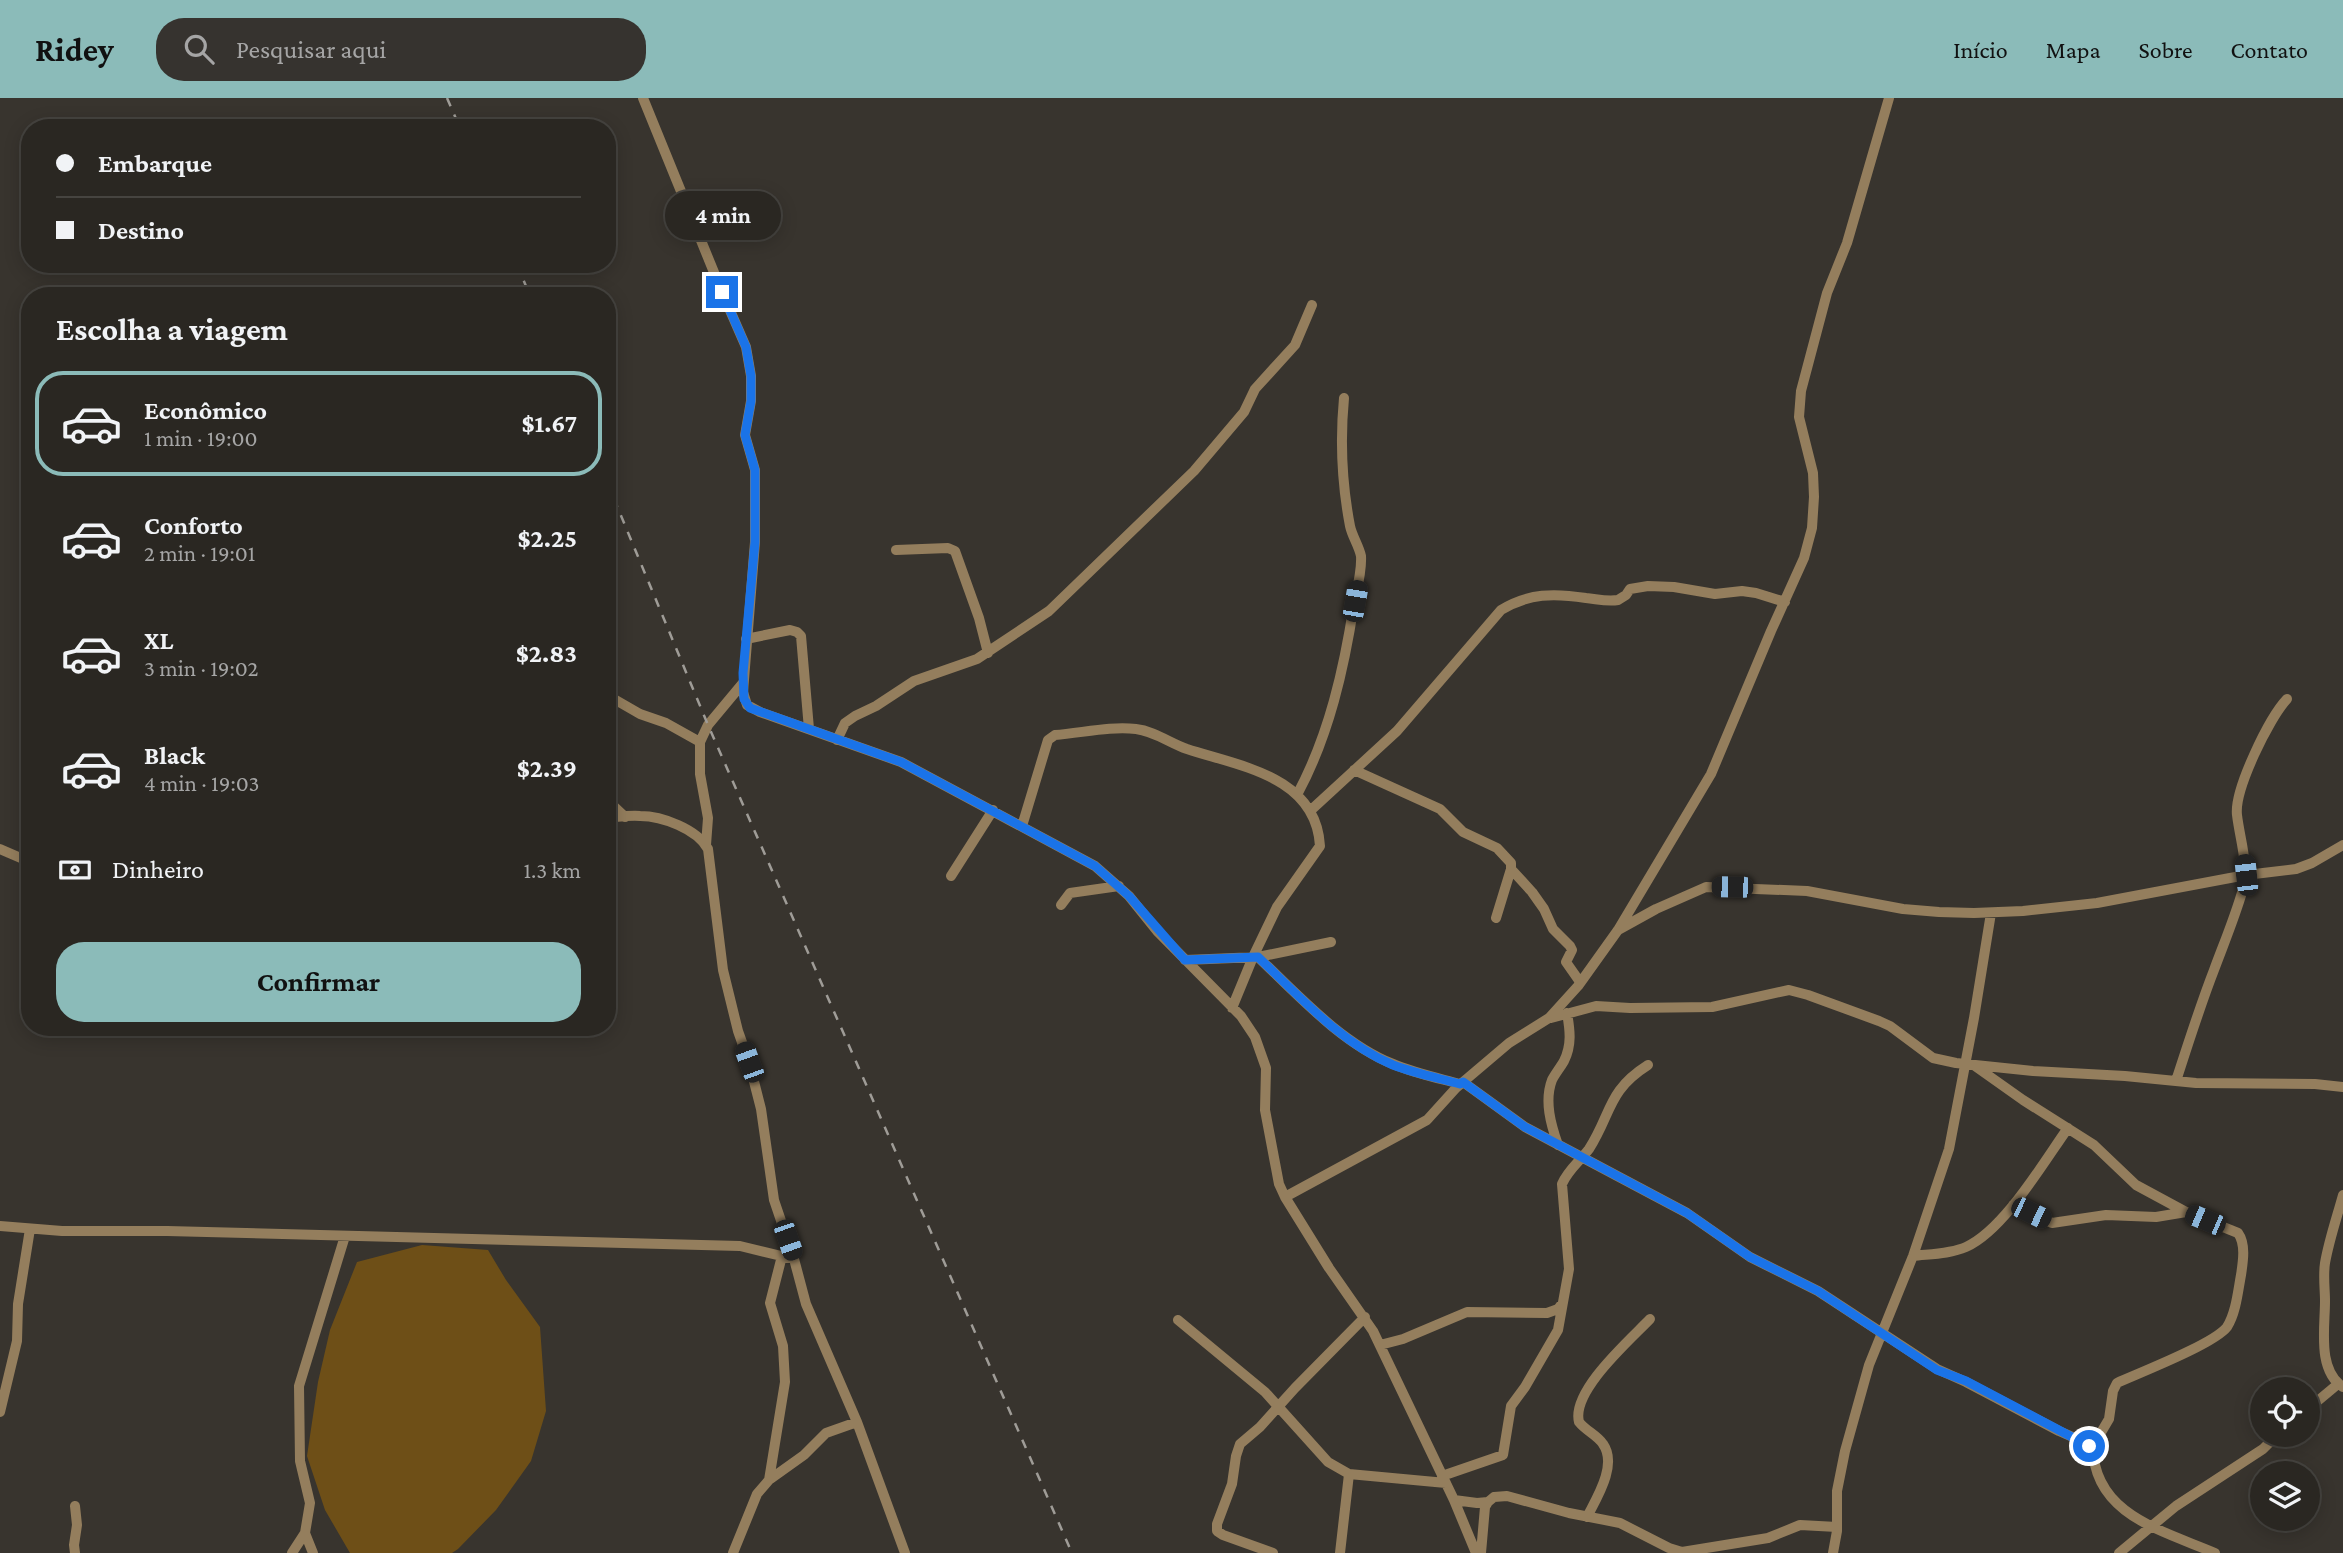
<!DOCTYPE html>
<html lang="pt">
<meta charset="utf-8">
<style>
body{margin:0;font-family:"Crimson Pro",serif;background:#36332f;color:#f1f3f6;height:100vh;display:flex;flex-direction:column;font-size:26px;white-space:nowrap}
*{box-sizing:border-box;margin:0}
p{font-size:23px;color:#a5a5a5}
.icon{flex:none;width:38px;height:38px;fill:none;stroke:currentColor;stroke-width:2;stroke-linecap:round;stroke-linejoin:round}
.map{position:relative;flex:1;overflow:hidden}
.details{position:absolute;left:21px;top:189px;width:595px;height:749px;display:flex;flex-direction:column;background:#2a2722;border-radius:28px;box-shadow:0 4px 18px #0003,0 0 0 2px #464440}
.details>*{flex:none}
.top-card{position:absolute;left:21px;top:21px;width:595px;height:154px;border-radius:28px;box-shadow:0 4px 18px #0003,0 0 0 2px #464440;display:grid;align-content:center;height:154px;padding:0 35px;background:#2a2722}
.controls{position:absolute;left:2250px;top:1279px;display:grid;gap:14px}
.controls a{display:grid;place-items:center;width:70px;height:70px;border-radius:50%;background:#2a2722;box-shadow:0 4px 18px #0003,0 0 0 2px #464440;font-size:35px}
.end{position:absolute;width:32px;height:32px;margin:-16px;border:9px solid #1a73e8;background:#fff;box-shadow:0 0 0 4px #fff}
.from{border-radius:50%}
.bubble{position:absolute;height:49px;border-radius:24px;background:#2a2722;box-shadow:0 4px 18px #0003,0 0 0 2px #464440;font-size:23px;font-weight:700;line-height:49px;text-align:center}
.car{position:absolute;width:21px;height:42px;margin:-21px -10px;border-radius:9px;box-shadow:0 0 5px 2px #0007;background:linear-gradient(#222 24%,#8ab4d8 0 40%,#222 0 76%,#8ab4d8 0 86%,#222 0)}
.top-card b{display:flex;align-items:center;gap:24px;height:66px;font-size:26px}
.top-card b+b{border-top:2px solid #464440}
.top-card i{width:18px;height:18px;background:#f1f3f6}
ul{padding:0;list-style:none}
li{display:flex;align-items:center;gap:21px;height:105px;margin:0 14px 10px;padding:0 21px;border:4px solid transparent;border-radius:28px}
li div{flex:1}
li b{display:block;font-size:26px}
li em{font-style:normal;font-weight:700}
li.selected{border-color:#8bbbb9}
li>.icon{width:63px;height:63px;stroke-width:1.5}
h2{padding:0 35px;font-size:32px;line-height:84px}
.pay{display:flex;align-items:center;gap:18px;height:77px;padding:0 35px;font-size:26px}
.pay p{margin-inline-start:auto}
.button{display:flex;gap:14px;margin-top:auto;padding:14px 35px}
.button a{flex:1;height:80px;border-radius:28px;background:#8bbbb9;color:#111;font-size:28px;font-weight:700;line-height:80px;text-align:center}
header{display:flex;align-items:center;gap:42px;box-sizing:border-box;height:98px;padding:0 35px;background:#8bbbb9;color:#111}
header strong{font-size:33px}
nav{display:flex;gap:38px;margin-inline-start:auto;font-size:24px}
.search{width:490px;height:63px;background:#36332f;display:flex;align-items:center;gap:18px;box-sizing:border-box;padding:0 24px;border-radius:28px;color:#a5a5a5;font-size:26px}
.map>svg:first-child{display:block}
</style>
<header>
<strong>Ridey</strong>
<div class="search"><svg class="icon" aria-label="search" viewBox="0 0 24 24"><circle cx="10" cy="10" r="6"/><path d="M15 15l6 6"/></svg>Pesquisar aqui</div>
<nav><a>Início</a><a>Mapa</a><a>Sobre</a><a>Contato</a></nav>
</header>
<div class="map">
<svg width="2343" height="1455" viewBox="0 0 2343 1455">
<rect width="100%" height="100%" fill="#38342e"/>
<path fill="#6e4f17" d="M422 1147 488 1152 506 1182 540 1229 546 1313 531 1363 496 1412 458 1451 452 1455H350L325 1412 307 1358 318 1284 330 1232 357 1164Z"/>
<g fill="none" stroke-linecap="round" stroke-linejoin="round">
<path stroke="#947e5d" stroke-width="10" d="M643 0 722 194 746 249 751 278V303L745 337 755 372V444L743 594 747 607 760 614 901 664 1095 768 1129 798 1158 834 1241 918 1255 939 1266 970 1265 1012 1279 1086 1285 1099 1329 1170 1373 1233 1454 1402 1476 1455
M896 452 948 450 955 453 979 520 988 555
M746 541 790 532 797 534 801 538 809 631
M607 597 640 616 666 625 700 644
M837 642 845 625 855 618 876 608 914 583 977 561 1049 513 1194 373 1244 314 1255 291 1295 247 1312 207
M1354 672 1440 711 1463 734 1497 750 1511 765V771L1532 794 1544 811 1553 831 1570 848 1572 852 1566 864 1580 884
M1298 695C1329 637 1344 571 1354 506 1357 491 1362 473 1361 458 1359 448 1352 438 1350 428 1342 386 1340 342 1344 300
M607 702 625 719
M1310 713 1397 633 1501 512C1529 495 1554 495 1586 500 1597 501 1607 504 1618 502L1626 497 1630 491 1648 488 1674 489 1715 496 1742 493 1756 495 1785 504
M607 720C618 719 630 717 640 718 662 718 697 731 708 751L723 872 738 933 749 964 761 1011 774 1102 794 1161 806 1206 857 1324 905 1455
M1022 728 1048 642 1055 637C1082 635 1110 628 1136 631 1154 633 1170 645 1187 651 1239 668 1316 678 1320 748L1277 809 1253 859 1232 910
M706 747 708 720 700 676V644L708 627 743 585
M0 751 30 764
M951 778 993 712
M1061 807 1070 795 1119 788
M1496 820 1511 771
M1618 832 1656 811 1706 789 1807 793 1903 811 1939 814 1974 815 2023 813 2097 805 2246 777 2296 771 2312 765 2343 747
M1258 859 1331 844
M1185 862 1258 859C1298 897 1341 945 1393 966 1414 975 1438 980 1460 986
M1551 920 1596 908 1630 910 1712 909 1789 892 1808 897 1879 923 1890 928 1933 960 1956 965 2033 973 2125 978 2196 985 2315 986 2343 989
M1975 968 2023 1002 2094 1047 2136 1087 2186 1114 2238 1135C2246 1146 2243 1164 2241 1177 2238 1193 2236 1215 2227 1229 2214 1246 2139 1275 2117 1285L2113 1293 2109 1321 2093 1348
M2176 983C2188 946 2200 908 2214 872 2224 845 2235 819 2243 791 2249 767 2240 742 2237 717 2234 692 2269 620 2287 601
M1463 984 1525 1029 1687 1115 1750 1159 1818 1193 1937 1271 1966 1284 2059 1333 2093 1348C2093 1417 2164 1433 2215 1455
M1558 1047C1551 1027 1544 1003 1552 982 1555 976 1560 970 1564 963 1572 947 1570 932 1567 915
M2343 1097C2337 1119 2329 1142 2325 1165 2323 1178 2325 1191 2325 1203 2325 1230 2317 1272 2343 1289
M1285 1099 1427 1022 1456 990 1509 945 1549 920 1578 888 1618 832 1711 676 1771 533 1804 460 1812 430 1814 399 1813 375 1799 319 1801 293 1827 195 1847 145 1889 0
M2013 1107 2052 1125 2106 1117 2156 1119 2186 1114
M0 1128 62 1133H167L740 1148 794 1161
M1913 1158C1930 1156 1950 1156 1966 1149 2004 1132 2043 1065 2068 1030
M1178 1222 1265 1294 1328 1364 1349 1376 1446 1385
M1380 1247 1403 1241 1467 1214 1547 1215 1558 1211 1561 1207
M2308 1311 2338 1286
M0 1314 17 1243 18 1206 30 1131
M1442 1378 1503 1357 1511 1308 1525 1289 1558 1232 1569 1171 1562 1086C1568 1072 1580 1063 1589 1051 1612 1015 1607 993 1648 967
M769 1382 785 1284 783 1248 770 1205 782 1158
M1454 1402 1477 1405 1488 1404 1494 1399 1507 1398 1569 1415 1620 1425 1669 1450 1682 1454 1768 1440 1800 1427 1837 1429
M75 1408 77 1427 74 1447 75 1455
M1587 1419C1596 1401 1618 1367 1603 1346 1597 1337 1586 1333 1579 1324 1571 1293 1630 1242 1650 1221
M305 1435 313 1455
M292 1455 305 1435 310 1405 300 1363 299 1288 345 1138
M733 1455 757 1396 769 1382 804 1357 826 1335 857 1324
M1273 1455 1223 1437 1217 1433V1426L1232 1386 1236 1358 1240 1346 1260 1329 1295 1290 1365 1219
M1340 1455 1349 1376
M1481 1455 1485 1409 1488 1404
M1833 1455 1837 1433V1393L1845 1353 1869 1267 1913 1158 1949 1051 1974 920 1991 815
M2119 1455 2176 1408 2263 1351 2277 1337"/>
<path stroke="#9f9c97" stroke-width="2.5" stroke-dasharray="9 9" stroke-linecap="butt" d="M447 0 460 30
M517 166 530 198
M607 384 708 627 1072 1455"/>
</g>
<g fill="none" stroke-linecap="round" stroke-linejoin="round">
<path stroke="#1a73e8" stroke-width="9" d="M722 194 746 249 751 278V303L745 337 755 372V444L743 575 744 601 750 610 901 664 1095 768 1129 798 1185 862 1258 859C1298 897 1341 945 1393 967 1414 975 1438 980 1460 986L1463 984 1525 1029 1687 1115 1750 1159 1818 1193 1937 1272 1966 1283 2089 1348"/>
</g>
</svg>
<div class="controls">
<a><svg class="icon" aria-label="locate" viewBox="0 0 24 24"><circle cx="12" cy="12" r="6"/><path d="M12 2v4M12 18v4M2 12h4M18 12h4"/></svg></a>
<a><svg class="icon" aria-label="layers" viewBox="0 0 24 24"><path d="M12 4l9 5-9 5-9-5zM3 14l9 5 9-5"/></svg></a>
</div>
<i class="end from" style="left:2089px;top:1348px"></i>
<i class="end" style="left:722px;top:194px"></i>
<div class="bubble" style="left:665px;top:93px;width:116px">4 min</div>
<i class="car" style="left:1355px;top:503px;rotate:10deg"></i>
<i class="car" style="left:2246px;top:777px;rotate:354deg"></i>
<i class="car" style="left:1732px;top:789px;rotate:271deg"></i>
<i class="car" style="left:749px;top:964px;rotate:340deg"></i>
<i class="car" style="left:2031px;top:1115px;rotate:116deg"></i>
<i class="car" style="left:2205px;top:1122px;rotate:293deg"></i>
<i class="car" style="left:788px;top:1142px;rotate:161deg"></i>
<div class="top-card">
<b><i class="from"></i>Embarque</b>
<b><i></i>Destino</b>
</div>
<section class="details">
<h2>Escolha a viagem</h2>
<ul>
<li class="selected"><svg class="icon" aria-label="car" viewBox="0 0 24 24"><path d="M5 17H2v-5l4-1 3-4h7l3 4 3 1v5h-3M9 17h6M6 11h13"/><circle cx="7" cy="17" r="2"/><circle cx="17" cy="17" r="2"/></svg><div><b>Econômico</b><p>1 min · 19:00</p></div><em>$1.67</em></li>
<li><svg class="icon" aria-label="car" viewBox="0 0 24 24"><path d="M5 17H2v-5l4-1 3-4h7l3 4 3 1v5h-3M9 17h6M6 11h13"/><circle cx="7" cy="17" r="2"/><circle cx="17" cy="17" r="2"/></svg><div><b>Conforto</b><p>2 min · 19:01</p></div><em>$2.25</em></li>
<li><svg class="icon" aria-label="car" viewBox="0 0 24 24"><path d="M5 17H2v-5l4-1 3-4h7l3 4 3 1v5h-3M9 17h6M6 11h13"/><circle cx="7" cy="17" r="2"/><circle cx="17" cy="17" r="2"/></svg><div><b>XL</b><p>3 min · 19:02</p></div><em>$2.83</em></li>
<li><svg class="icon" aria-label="car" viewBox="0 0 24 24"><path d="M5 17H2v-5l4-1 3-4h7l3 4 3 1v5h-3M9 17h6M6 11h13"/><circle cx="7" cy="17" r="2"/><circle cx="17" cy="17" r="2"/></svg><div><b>Black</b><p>4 min · 19:03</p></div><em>$2.39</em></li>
</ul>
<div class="pay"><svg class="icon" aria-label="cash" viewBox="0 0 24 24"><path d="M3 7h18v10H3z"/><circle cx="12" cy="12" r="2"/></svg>Dinheiro<p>1.3 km</p></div>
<div class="button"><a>Confirmar</a></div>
</section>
</div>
